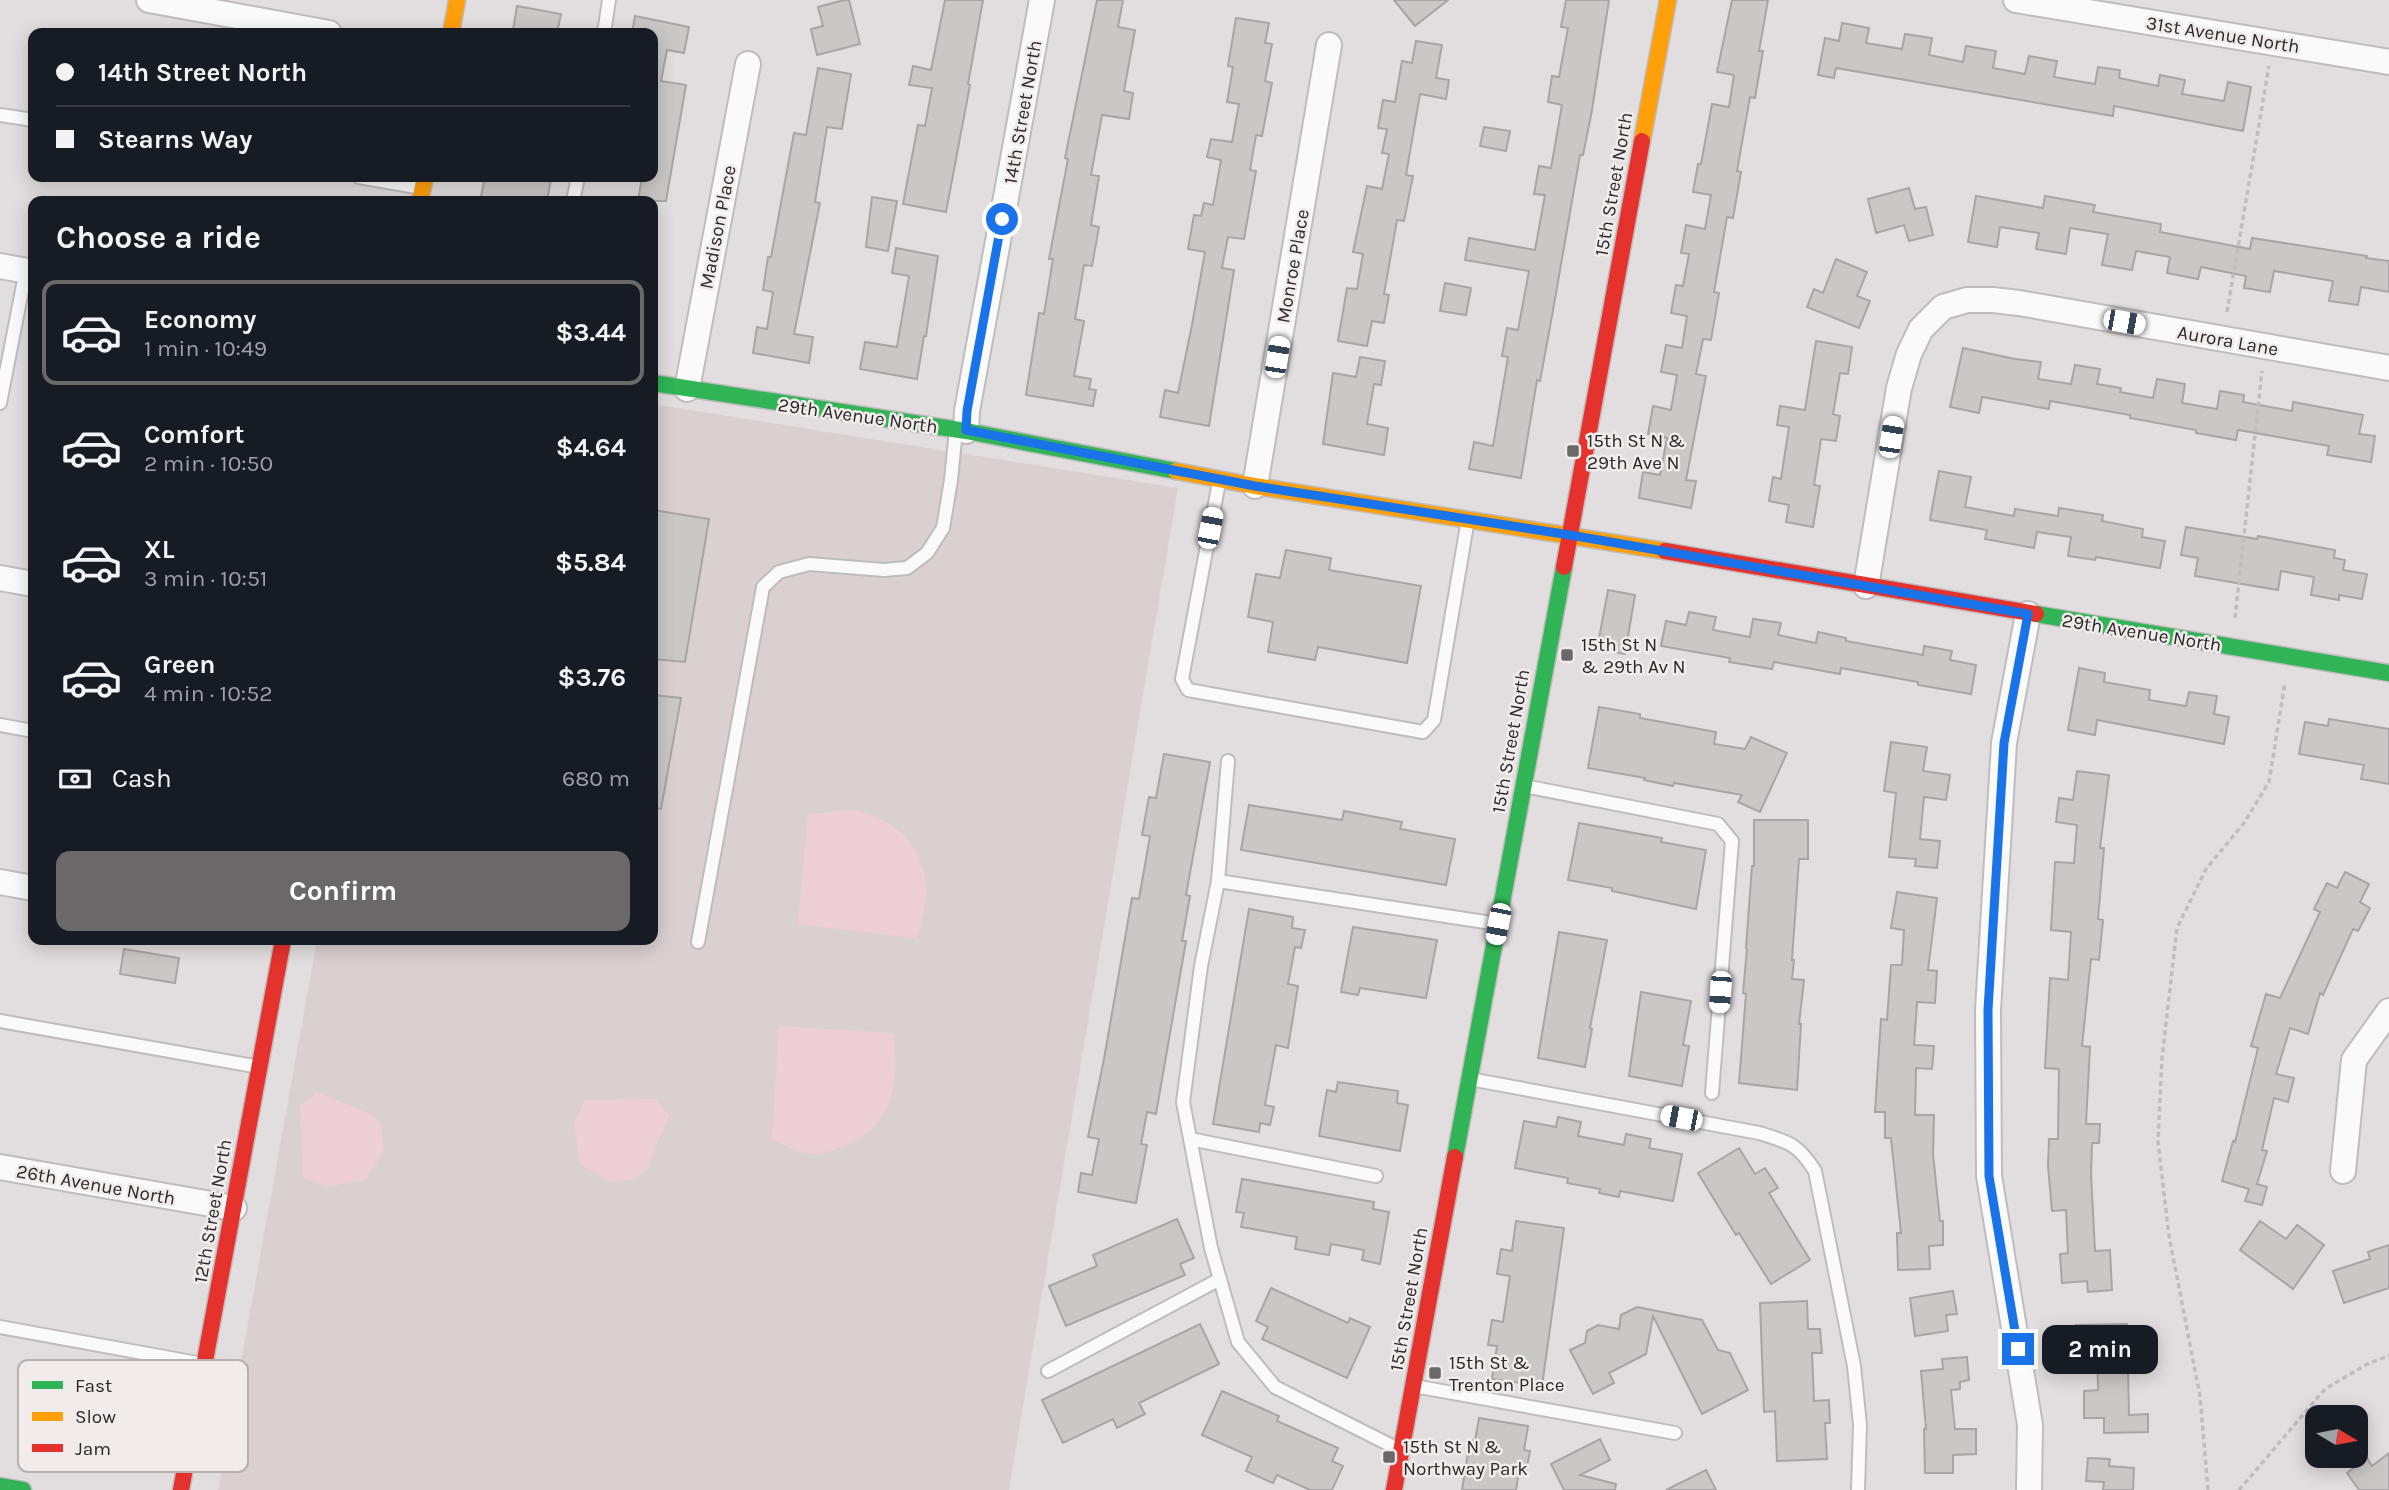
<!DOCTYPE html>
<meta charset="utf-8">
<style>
body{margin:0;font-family:Karla,sans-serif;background:#242831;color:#f1f3f6;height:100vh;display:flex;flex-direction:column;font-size:26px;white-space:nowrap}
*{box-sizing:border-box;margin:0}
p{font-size:23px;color:#9ea1a6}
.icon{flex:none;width:38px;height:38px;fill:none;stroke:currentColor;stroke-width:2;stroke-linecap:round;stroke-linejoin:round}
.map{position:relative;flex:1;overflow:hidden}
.drawer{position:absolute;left:28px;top:196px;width:630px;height:749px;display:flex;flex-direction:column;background:#171b24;border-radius:14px;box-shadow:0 4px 18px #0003}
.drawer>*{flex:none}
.guide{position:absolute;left:28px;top:28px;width:630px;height:154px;border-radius:14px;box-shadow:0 4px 18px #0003;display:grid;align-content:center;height:154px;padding:0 28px;background:#171b24}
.needle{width:46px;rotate:100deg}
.buttons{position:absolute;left:2305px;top:1405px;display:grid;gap:14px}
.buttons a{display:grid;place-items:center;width:63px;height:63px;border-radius:14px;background:#171b24;box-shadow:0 4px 18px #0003;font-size:35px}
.end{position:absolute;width:32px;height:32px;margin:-16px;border:9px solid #1a73e8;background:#fff;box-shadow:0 0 0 4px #fff}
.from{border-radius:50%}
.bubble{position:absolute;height:49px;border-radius:14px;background:#171b24;box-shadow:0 4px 18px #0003;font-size:23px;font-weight:700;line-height:49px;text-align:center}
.car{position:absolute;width:21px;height:42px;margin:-21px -10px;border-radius:9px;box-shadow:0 0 5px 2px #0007;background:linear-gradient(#fff 24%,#345 0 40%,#fff 0 76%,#345 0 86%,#fff 0)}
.guide b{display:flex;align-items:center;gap:24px;height:66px;font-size:26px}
.guide b+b{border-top:2px solid #363941}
.guide i{width:18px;height:18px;background:#f1f3f6}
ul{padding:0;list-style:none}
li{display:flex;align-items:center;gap:21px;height:105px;margin:0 14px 10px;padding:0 14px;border:4px solid transparent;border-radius:14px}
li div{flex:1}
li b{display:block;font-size:26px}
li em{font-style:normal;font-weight:700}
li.selected{border-color:#6b6869}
li>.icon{width:63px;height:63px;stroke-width:1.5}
h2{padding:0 28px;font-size:32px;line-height:84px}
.pay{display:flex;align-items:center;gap:18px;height:77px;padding:0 28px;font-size:26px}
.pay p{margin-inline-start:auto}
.action{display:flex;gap:14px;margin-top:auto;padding:14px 28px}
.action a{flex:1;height:80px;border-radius:14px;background:#6b6869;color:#fff;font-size:28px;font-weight:700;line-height:80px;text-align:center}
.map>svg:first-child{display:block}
</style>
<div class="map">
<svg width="2389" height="1490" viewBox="0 0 2389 1490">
<rect width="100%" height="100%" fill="#e2dedf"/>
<path fill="#dad0d2" d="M653 404 1178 488 1009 1490H218L317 940H653Z"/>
<path fill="#edcfd5" d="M852 810C893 819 921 840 926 885 928 902 921 922 917 938L798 924 808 814Z
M779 1026 893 1033C900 1080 893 1127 844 1146 833 1151 820 1155 808 1153 796 1152 783 1144 772 1140Z
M317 1092 371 1114 381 1124 384 1150 367 1179 328 1187 303 1177 300 1106Z
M656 1099 669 1116 646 1170 635 1179 610 1182 580 1164 574 1124 585 1100Z"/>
<path fill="#cac7c7" stroke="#a8a5a6" stroke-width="2" d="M844 0H849L860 44 817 55 811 29 823 26 818 7Z
M945 0H983L968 84 970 85 946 212 903 204 918 125 925 126 932 88 909 85 913 66 931 70Z
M1097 0H1123L1118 27 1135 30 1124 91 1133 93 1129 119 1102 115 1091 175 1099 176 1091 225 1099 227 1092 266 1084 265 1075 319 1084 321 1074 376 1091 379 1089 389 1096 390 1093 406 1026 395 1039 313 1044 314 1053 259H1049L1068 159 1065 158Z
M1394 0H1448L1415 26Z
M1566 0H1609L1592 110 1583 155H1580L1552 316 1540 381 1537 380 1521 478 1469 469 1474 442 1493 446 1508 357 1502 356 1507 328 1518 330 1529 271 1465 260 1469 238 1535 250 1545 195 1534 194 1539 166 1551 168 1562 105 1548 102 1552 76 1559 77 1568 28 1561 27Z
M1732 0H1768L1759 51H1763L1755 98 1750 97 1737 171 1741 172 1733 218 1727 217 1714 292 1719 293 1711 340 1703 339 1696 374 1706 376 1686 480 1696 481 1691 508 1639 498 1643 472 1660 475 1667 438 1648 434 1653 406 1671 410 1677 375 1661 372 1666 345 1682 348 1687 316 1671 313 1676 285 1683 286 1689 254 1681 253 1686 225 1705 229 1711 195 1693 192 1698 164H1701L1712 104 1729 107 1734 75 1717 72Z
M517 6 561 14 557 33H532L513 30Z
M635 16 689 27 684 53 667 50 661 81 686 85 666 201H638L642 177H653V33H632Z
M1236 18 1269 23 1265 43 1272 44 1265 81 1272 83 1262 136 1256 135 1250 170 1256 171 1244 239 1228 237 1222 268 1234 270 1209 426 1160 417 1165 390 1178 393 1192 325 1205 252 1188 249 1194 215 1201 216 1204 203 1213 205 1221 160 1207 157 1211 139 1232 142 1239 104 1227 102 1233 67 1228 66Z
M1842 23 1869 28 1866 43 1902 49 1905 34 1932 38 1929 55 1963 62 1966 46 1996 51 1993 68 2025 74 2029 56 2057 61 2054 77 2095 84 2098 67 2120 70 2119 78 2158 86 2160 75 2185 80 2182 94 2224 101 2228 82 2251 87 2243 131 2114 106 2113 116 1836 68 1834 78 1818 75 1825 38 1839 41Z
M1416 41 1442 45 1436 78 1449 80 1446 99 1420 94 1406 175 1413 176 1404 221 1397 220 1384 294 1389 295 1384 323 1372 321 1367 346 1338 341 1347 288 1357 289 1363 254 1353 252 1367 186 1382 189 1389 154 1382 153 1387 129 1378 128 1383 100 1395 102 1402 61 1412 63Z
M818 68 851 74 842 129 827 127 815 202 820 203 794 334 813 337 809 363 753 353 757 327 767 329 773 292 763 290 768 257H771L794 133 806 135Z
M1484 127 1510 131 1506 151 1480 146Z
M485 177H539L551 179 547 201H480Z
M1909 188 1915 209 1926 207 1933 235 1909 241 1904 225 1876 233 1868 199Z
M1976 196 2043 208 2045 196 2095 205 2093 212 2161 224 2160 232 2250 249 2252 238 2367 256 2366 258 2389 261V292L2361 287 2358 305 2329 301 2333 281 2274 271 2270 292 2244 288 2246 276 2201 267 2198 279 2167 273 2170 257 2136 251 2132 270 2102 265 2108 234 2070 228 2066 254 2036 249 2039 233 2000 227 1997 247 1968 242Z
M872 197 897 201 888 251 866 247Z
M896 248 938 256 926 336H924L917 379 860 369 865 342 897 347 909 276 892 273Z
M1836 259 1867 272 1857 296 1870 301 1859 328 1807 307 1814 289 1823 293Z
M1445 283 1471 288 1466 315 1440 311Z
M1816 341 1852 347 1848 374 1840 373 1833 414 1840 416 1836 441 1821 439 1814 485 1820 486 1813 527 1786 522 1789 505 1769 501 1773 477 1781 479 1789 427 1777 425 1780 406 1805 410Z
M1963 348 2015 359 2041 362 2038 379 2071 384 2075 365 2100 369 2097 384 2121 388 2120 392 2153 398 2157 379 2185 384 2182 403 2217 409 2220 391 2244 395 2243 402 2292 411 2293 402 2363 415 2359 434 2375 436 2371 462 2327 455 2329 446 2238 430 2236 440 2196 433V430L2130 418V415L2050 401 2049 409 1982 397 1979 413 1950 407Z
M1360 357 1385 361 1381 385 1374 384 1367 424 1388 428 1384 455 1323 444 1333 373 1356 377Z
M1939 471 1971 477 1965 507 2014 516 2015 509 2058 516 2059 508 2103 515 2102 521 2143 529 2142 537 2165 541 2160 568 2096 557 2095 560 2068 556 2071 537 2037 532 2034 548 1985 539 1987 530 1930 520Z
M653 510 709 519 685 662 653 659Z
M2186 527 2257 539 2258 536 2335 550 2334 558 2345 560 2343 570 2367 574 2362 599 2339 595V600L2311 595 2314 577 2281 571 2278 590 2195 576 2198 558 2181 555Z
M1286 550 1331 558 1329 570 1421 586 1407 663 1318 647 1315 660 1268 652 1273 622 1248 617 1256 574 1280 578Z
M1608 590 1635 595 1625 654 1597 649Z
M1689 612 1716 617 1713 630 1750 637 1753 619 1781 623 1778 635 1816 643 1818 632 1846 638V641L1923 655 1924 646 1952 651 1950 660 1976 665 1971 694 1918 685V682L1841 668 1840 674 1774 662 1772 669 1729 662 1730 658 1661 646 1666 621 1686 625Z
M2079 668 2105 673 2104 682 2150 690 2149 700 2186 706 2189 692 2217 696 2214 714 2229 717 2224 744 2097 720 2095 735 2068 730Z
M653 695 681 698 661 809 653 808Z
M1599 707 1640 714V718L1716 732 1714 744 1745 749 1751 737 1787 753 1760 812 1738 802 1742 795 1674 783 1673 786 1644 780 1645 778 1588 768Z
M2329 719 2389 729V784L2361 779 2364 765 2299 754 2305 722 2328 726Z
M1891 742 1927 747 1923 771 1950 775 1946 800 1924 797 1920 839 1940 841 1937 868 1915 866 1916 859 1889 857 1896 793 1884 791Z
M1164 754 1210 762 1186 895 1190 896 1182 941H1186L1156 1114 1147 1112 1141 1144 1147 1145 1136 1203 1078 1192 1081 1173 1092 1175 1099 1139 1088 1137 1104 1059 1132 898 1139 899 1150 836 1142 835 1149 797 1156 798Z
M2077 771 2109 775 2100 848H2104L2098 919 2103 920 2099 960 2091 959 2082 1046 2090 1047 2086 1124H2100L2099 1143H2092L2091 1174 2095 1251 2110 1250 2112 1290 2088 1292 2087 1281 2062 1283 2060 1254 2068 1253 2066 1210 2052 1211 2048 1166 2049 1139H2058L2059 1069 2045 1068 2050 978 2068 980 2071 932 2051 930 2055 862 2074 863 2077 825 2056 822 2059 798 2073 800Z
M1249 805 1342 820 1344 811 1402 822 1400 829 1455 839 1446 885 1241 850Z
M1754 820H1808V859H1799L1792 960H1794L1792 979 1804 980 1799 1024H1801L1797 1090 1739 1083 1746 994 1743 993 1747 949 1746 948 1752 866H1754Z
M1579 823 1662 838 1661 842 1706 850 1696 909 1612 891V888L1568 880Z
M2345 872 2369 884 2360 902 2370 908 2358 931 2353 929 2323 995 2320 993 2308 1034 2290 1028 2276 1074 2294 1078 2288 1102 2274 1098 2262 1150 2267 1151 2257 1184 2267 1187 2262 1205 2245 1201 2249 1189 2222 1181 2233 1141 2235 1142 2258 1048 2251 1046 2266 994 2280 998 2320 912 2314 909 2327 883 2337 888Z
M1897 892 1937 898 1928 970 1937 971 1935 1003 1917 1002 1914 1045 1934 1046 1932 1069 1916 1068 1915 1115H1934L1933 1154 1940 1221H1943V1245L1929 1246 1930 1269 1898 1270 1897 1233H1901L1891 1138H1885V1112H1875L1881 1019 1887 1020 1891 965H1902L1904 930 1891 928Z
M1249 909 1293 917 1292 928 1305 930 1301 948 1295 947 1288 984 1298 986 1288 1048 1276 1045 1265 1105 1274 1107 1270 1125 1260 1123 1259 1132 1213 1124Z
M1353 927 1437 940 1426 998 1360 988 1358 995 1341 992Z
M1559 932 1607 940 1590 1028 1592 1029 1585 1067 1538 1058Z
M124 949 179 958 175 983 120 974Z
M1641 992 1691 1001 1683 1045 1689 1046 1682 1086 1629 1076Z
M1338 1082 1398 1091 1397 1103 1408 1105 1400 1151 1319 1136 1327 1090 1336 1092Z
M1558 1117 1581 1122 1578 1136 1624 1145 1626 1134 1651 1139 1649 1148 1682 1154 1673 1201 1620 1191 1619 1197 1599 1193 1600 1189 1567 1183 1568 1178 1515 1168 1524 1121 1556 1127Z
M1739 1148 1755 1174 1765 1168 1778 1188 1769 1193 1810 1260 1771 1284 1739 1233 1736 1235 1698 1173Z
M1242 1179 1374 1202 1373 1209 1389 1212 1380 1264 1362 1260 1364 1250 1331 1244 1329 1255 1295 1249 1297 1237 1241 1227 1244 1213 1236 1212Z
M1177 1219 1194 1258 1180 1264 1185 1275 1066 1326 1049 1286 1097 1266 1093 1255Z
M1516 1221 1564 1228 1542 1386 1492 1379 1497 1346 1488 1345 1492 1320 1503 1322 1510 1276 1497 1274 1501 1249 1512 1251Z
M2260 1221 2286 1239 2297 1225 2324 1245 2293 1289 2240 1250Z
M2389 1245V1288L2344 1303 2333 1271 2370 1259 2368 1252Z
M1271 1288 1348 1323 1350 1318 1370 1327 1347 1378 1262 1339 1268 1327 1256 1321Z
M1953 1291 1957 1314 1946 1315 1948 1331 1915 1336 1910 1298Z
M1807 1301 1808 1329H1820L1822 1353H1812L1814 1401 1829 1400 1830 1423H1825L1827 1459 1777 1461 1775 1411 1764 1412 1760 1303Z
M1637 1307 1702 1320 1718 1350 1730 1353 1748 1390 1702 1414 1653 1316 1646 1354 1609 1373 1614 1383 1593 1394 1570 1350 1585 1343 1587 1331 1598 1325 1619 1329 1621 1315Z
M1200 1324 1219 1364 1139 1403 1145 1414 1117 1428 1113 1419 1063 1443 1042 1400Z
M2127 1324 2129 1415 2148 1414V1432L2104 1433V1418H2084V1391L2098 1390 2097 1344H2076V1325Z
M1967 1357 1969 1380 1960 1382V1389L1951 1390 1955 1429H1976V1454L1953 1455V1473H1925L1924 1429H1926L1921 1371 1943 1369 1942 1359Z
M1222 1391 1279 1416 1277 1421 1338 1448 1332 1461 1343 1466 1332 1490H1310L1277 1475 1273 1483 1246 1471 1252 1457 1202 1435Z
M1479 1418 1528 1426 1524 1450 1530 1451 1526 1472 1519 1471 1516 1490H1462L1470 1440 1475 1441Z
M1600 1439 1610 1460 1580 1475 1616 1484 1615 1490H1564L1551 1464Z
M2389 1453V1490H2359L2347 1473 2367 1458 2372 1466Z
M2088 1458 2110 1459 2109 1466 2134 1468 2133 1490H2103L2104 1482 2086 1481Z
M1706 1470 1716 1490H1666Z"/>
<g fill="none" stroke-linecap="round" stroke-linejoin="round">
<g stroke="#bfbcbd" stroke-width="16">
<path id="lane" d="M604 33 609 0
M0 115 33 120
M359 177 422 188
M573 201 578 177
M0 403 26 270
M1219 482 1182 679 1188 690 1423 732 1434 720 1468 519
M0 725 33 731
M1228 761 1218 881 1201 966 1183 1102 1211 1248 1238 1342 1275 1387 1398 1449
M1524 786 1718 824 1732 841 1712 1093
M1218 881 1498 924
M698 942 763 587 779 572 809 564 884 570 907 568 927 553 943 528 951 480 956 430
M0 1021 259 1067
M1470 1079 1759 1133C1789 1142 1798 1144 1815 1171L1854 1366 1860 1425 1858 1490
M1190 1139 1376 1176
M0 1327 203 1364
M1048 1371 1220 1279
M1414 1386 1675 1433"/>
</g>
<g stroke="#bfbcbd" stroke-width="28">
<path id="street" d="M149 0 329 33
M2016 0 2389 62
M0 266 33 272
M687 389 748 64
M966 431 967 411 1042 0
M1255 486 1329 45
M0 578 33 584
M1866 586 1899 388 1909 354 1921 329 1943 307 1967 300H1993L2019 303 2389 368
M2028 614 2004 743 1988 1010 1989 1176 2030 1425 2029 1490
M0 882 33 888
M0 1167 234 1208
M2343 1171 2354 1060 2389 1011"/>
</g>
<g stroke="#bfbcbd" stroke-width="19">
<path id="fast" d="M653 383 966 431 1176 471
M2036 614 2389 673
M1455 1157 1564 567
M0 1486 23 1490"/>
</g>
<g stroke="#bfbcbd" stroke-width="19">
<path id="slow" d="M451 33 457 0
M1642 141 1668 0
M420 201 425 177
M1176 471 1255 486 1665 551"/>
</g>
<g stroke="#bfbcbd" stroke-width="19">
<path id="jam" d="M1665 551 2036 614
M1564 567 1642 141
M181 1490 283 940
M1394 1490 1455 1157"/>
</g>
<path stroke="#bfbebe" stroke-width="3.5" stroke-dasharray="5 3.5" stroke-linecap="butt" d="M2227 312 2269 66
M2235 618 2262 371
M2208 1490 2200 1396 2169 1236 2158 1142 2162 1058 2177 928 2206 869 2244 823 2269 782 2285 682
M2239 1490 2325 1389 2369 1363 2389 1356"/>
<use href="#lane" stroke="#fbfafa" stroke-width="12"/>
<use href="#street" stroke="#fbfafa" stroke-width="24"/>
<use href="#fast" stroke="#30b455" stroke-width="16"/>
<use href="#slow" stroke="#ff9f0a" stroke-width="16"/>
<use href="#jam" stroke="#e5322d" stroke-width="16"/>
</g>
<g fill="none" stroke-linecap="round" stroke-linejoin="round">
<path stroke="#1a73e8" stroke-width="9" d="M1002 219 967 411 966 430 1255 486 1570 535 2028 614 2004 743 1988 1010 1989 1176 2018 1349"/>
</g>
<g fill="#6b6869" stroke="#f1ebec" stroke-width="2.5">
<rect x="1566" y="444" width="14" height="14" rx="3.5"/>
<rect x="1560" y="648" width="14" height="14" rx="3.5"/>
<rect x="1428" y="1366" width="14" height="14" rx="3.5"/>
<rect x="1382" y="1450" width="14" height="14" rx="3.5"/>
</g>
<g text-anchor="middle" stroke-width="5" stroke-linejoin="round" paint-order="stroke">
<g font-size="19" fill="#2b2829" stroke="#f1ebec">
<text transform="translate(2223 34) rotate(9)" y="7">31st Avenue North</text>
<text transform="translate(1022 112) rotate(-80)" y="7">14th Street North</text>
<text transform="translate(1613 184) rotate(-80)" y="7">15th Street North</text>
<text transform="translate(717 227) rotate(-79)" y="7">Madison Place</text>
<text transform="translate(1292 266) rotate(-80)" y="7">Monroe Place</text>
<text transform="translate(2228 340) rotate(10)" y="7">Aurora Lane</text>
<text transform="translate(858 415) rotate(8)" y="7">29th Avenue North</text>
<text transform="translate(2142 632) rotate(9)" y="7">29th Avenue North</text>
<text transform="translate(1510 741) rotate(-80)" y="7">15th Street North</text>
<text transform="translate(96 1184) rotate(10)" y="7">26th Avenue North</text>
<text transform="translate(212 1211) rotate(-80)" y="7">12th Street North</text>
<text transform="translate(1408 1299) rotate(-80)" y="7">15th Street North</text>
</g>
<g font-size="19" fill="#2b2829" stroke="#f1ebec" text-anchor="start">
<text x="1587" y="447">15th St N &amp;<tspan x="1587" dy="22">29th Ave N</tspan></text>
<text x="1581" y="651">15th St N<tspan x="1581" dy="22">&amp; 29th Av N</tspan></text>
<text x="1449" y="1369">15th St &amp;<tspan x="1449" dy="22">Trenton Place</tspan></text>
<text x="1403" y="1453">15th St N &amp;<tspan x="1403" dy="22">Northway Park</tspan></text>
</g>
</g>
<rect x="18" y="1360" width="230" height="112" rx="10" fill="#f1ebec" stroke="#b6b0b2" stroke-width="2"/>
<rect x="32" y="1381" width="31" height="8" fill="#30b455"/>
<rect x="32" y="1412" width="31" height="9" fill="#ff9f0a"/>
<rect x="32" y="1444" width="31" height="8" fill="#e5322d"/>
<g font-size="19" fill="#2b2829">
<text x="75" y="1392">Fast</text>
<text x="75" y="1423">Slow</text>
<text x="75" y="1455">Jam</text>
</g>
</svg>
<div class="buttons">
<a><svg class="needle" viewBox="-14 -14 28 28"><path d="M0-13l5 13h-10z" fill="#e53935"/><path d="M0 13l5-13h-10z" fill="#9ea1a6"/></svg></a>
</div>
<i class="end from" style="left:1002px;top:219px"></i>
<i class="end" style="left:2018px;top:1349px"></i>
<div class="bubble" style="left:2042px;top:1325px;width:116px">2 min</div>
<i class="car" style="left:2124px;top:322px;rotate:100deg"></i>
<i class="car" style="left:1277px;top:357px;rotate:9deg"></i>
<i class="car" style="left:1891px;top:437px;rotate:9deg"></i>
<i class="car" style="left:1210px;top:528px;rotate:11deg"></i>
<i class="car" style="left:1498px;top:924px;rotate:191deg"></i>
<i class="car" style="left:1720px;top:992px;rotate:184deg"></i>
<i class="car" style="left:1681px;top:1118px;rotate:281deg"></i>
<div class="guide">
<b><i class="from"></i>14th Street North</b>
<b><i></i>Stearns Way</b>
</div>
<section class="drawer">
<h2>Choose a ride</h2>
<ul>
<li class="selected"><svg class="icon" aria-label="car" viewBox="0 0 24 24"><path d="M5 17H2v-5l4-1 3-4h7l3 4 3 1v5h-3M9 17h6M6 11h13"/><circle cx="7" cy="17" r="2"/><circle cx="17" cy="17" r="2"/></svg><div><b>Economy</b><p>1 min · 10:49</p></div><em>$3.44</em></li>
<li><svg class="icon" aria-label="car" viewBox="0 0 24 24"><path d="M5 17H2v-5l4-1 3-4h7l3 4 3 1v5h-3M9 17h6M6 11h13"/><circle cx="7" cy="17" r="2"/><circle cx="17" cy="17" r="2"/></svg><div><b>Comfort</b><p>2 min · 10:50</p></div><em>$4.64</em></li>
<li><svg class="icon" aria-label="car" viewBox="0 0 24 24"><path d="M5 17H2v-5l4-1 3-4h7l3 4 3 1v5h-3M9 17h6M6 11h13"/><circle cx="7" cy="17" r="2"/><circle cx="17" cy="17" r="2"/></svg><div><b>XL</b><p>3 min · 10:51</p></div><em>$5.84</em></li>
<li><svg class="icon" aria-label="car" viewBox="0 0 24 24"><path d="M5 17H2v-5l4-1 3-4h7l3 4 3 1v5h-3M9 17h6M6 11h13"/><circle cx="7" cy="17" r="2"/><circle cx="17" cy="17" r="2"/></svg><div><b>Green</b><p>4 min · 10:52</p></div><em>$3.76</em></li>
</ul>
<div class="pay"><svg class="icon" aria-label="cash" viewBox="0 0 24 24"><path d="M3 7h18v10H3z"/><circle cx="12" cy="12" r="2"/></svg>Cash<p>680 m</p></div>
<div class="action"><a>Confirm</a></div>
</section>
</div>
